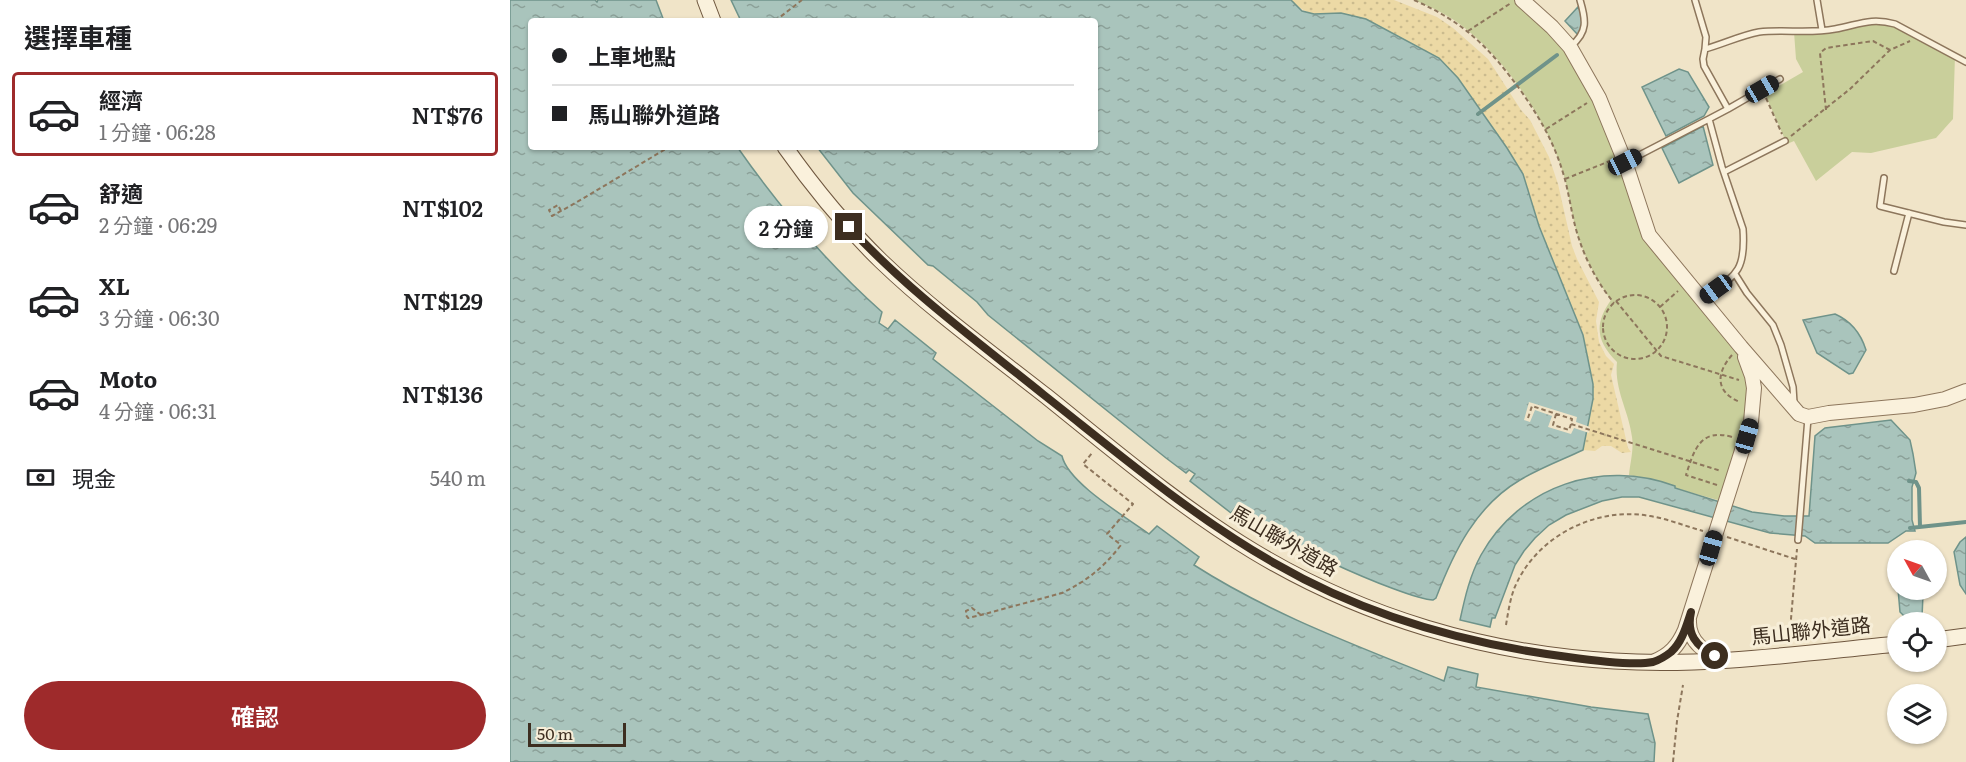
<!DOCTYPE html>
<html lang="zh-TW">
<meta charset="utf-8">
<style>
body{margin:0;font-family:Literata,"Noto Sans TC",serif;background:#f6f6f6;color:#202124;height:100vh;display:flex;flex-direction:column;font-size:22px;white-space:nowrap}
*{box-sizing:border-box;margin:0}
p{font-size:20px;color:#757577}
.icon{flex:none;width:33px;height:33px;fill:none;stroke:currentColor;stroke-width:2;stroke-linecap:round;stroke-linejoin:round}
.map{position:relative;flex:1;overflow:hidden}
.panel{display:flex;flex-direction:column;background:#fff;width:510px}
.panel>*{flex:none}
.hud{position:absolute;left:18px;top:18px;width:570px;height:132px;border-radius:6px;box-shadow:0 2px 4px #0004;display:grid;align-content:center;height:132px;padding:0 24px;background:#fff}
.needle{width:39px;rotate:310deg}
.tools{position:absolute;left:1377px;top:540px;display:grid;gap:12px}
.tools a{display:grid;place-items:center;width:60px;height:60px;border-radius:50%;background:#fff;box-shadow:0 2px 4px #0004;font-size:30px}
.scale{position:absolute;left:18px;bottom:15px;width:98px;box-sizing:border-box;padding-left:6px;border:3px solid #3d2e20;border-top:0;font-size:16px;line-height:21px;white-space:nowrap;color:#3d2e20;-webkit-text-stroke:4px #f7eed8;paint-order:stroke}
.end{position:absolute;width:27px;height:27px;margin:-14px;border:8px solid #3d2e20;background:#fff;box-shadow:0 0 0 3px #fff}
.from{border-radius:50%}
.bubble{position:absolute;height:42px;border-radius:21px;background:#fff;box-shadow:0 2px 4px #0004;font-size:20px;font-weight:600;line-height:42px;text-align:center}
.car{position:absolute;width:18px;height:36px;margin:-18px -9px;border-radius:8px;box-shadow:0 0 4px 2px #0007;background:linear-gradient(#222 24%,#8ab4d8 0 40%,#222 0 76%,#8ab4d8 0 86%,#222 0)}
.hud b{display:flex;align-items:center;gap:21px;height:57px;font-size:22px}
.hud b+b{border-top:2px solid #e0e0e0}
.hud i{width:15px;height:15px;background:#202124}
ul{padding:0;list-style:none}
li{display:flex;align-items:center;gap:18px;height:84px;margin:0 12px 9px;padding:0 12px;border:3px solid transparent;border-radius:6px}
li div{flex:1}
li b{display:block;font-size:22px}
li em{font-style:normal;font-weight:600}
li.selected{border-color:#9e2a2b}
li>.icon{width:54px;height:54px;stroke-width:1.5}
h2{padding:0 24px;font-size:27px;line-height:72px}
.pay{display:flex;align-items:center;gap:15px;height:66px;padding:0 24px;font-size:22px}
.pay p{margin-inline-start:auto}
.button{display:flex;gap:12px;margin-top:auto;padding:12px 24px}
.button a{flex:1;height:69px;border-radius:36px;background:#9e2a2b;color:#fff;font-size:24px;font-weight:600;line-height:69px;text-align:center}
main{display:flex;flex:1;min-height:0}
.map>svg:first-child{display:block}
</style>
<main>
<section class="panel">
<h2>選擇車種</h2>
<ul>
<li class="selected"><svg class="icon" aria-label="car" viewBox="0 0 24 24"><path d="M5 17H2v-5l4-1 3-4h7l3 4 3 1v5h-3M9 17h6M6 11h13"/><circle cx="7" cy="17" r="2"/><circle cx="17" cy="17" r="2"/></svg><div><b>經濟</b><p>1 分鐘 · 06:28</p></div><em>NT$76</em></li>
<li><svg class="icon" aria-label="car" viewBox="0 0 24 24"><path d="M5 17H2v-5l4-1 3-4h7l3 4 3 1v5h-3M9 17h6M6 11h13"/><circle cx="7" cy="17" r="2"/><circle cx="17" cy="17" r="2"/></svg><div><b>舒適</b><p>2 分鐘 · 06:29</p></div><em>NT$102</em></li>
<li><svg class="icon" aria-label="car" viewBox="0 0 24 24"><path d="M5 17H2v-5l4-1 3-4h7l3 4 3 1v5h-3M9 17h6M6 11h13"/><circle cx="7" cy="17" r="2"/><circle cx="17" cy="17" r="2"/></svg><div><b>XL</b><p>3 分鐘 · 06:30</p></div><em>NT$129</em></li>
<li><svg class="icon" aria-label="car" viewBox="0 0 24 24"><path d="M5 17H2v-5l4-1 3-4h7l3 4 3 1v5h-3M9 17h6M6 11h13"/><circle cx="7" cy="17" r="2"/><circle cx="17" cy="17" r="2"/></svg><div><b>Moto</b><p>4 分鐘 · 06:31</p></div><em>NT$136</em></li>
</ul>
<div class="pay"><svg class="icon" aria-label="cash" viewBox="0 0 24 24"><path d="M3 7h18v10H3z"/><circle cx="12" cy="12" r="2"/></svg>現金<p>540 m</p></div>
<div class="button"><a>確認</a></div>
</section>
<div class="map">
<svg width="1456" height="762" viewBox="0 0 1456 762">
<defs>
<pattern id="sand-dots" width="8" height="8" patternUnits="userSpaceOnUse" patternTransform="scale(1.5)"><rect width="8" height="8" fill="#ecd9a5"/><path d="M2 2h.1M6 6h.1" fill="none" stroke="#cbbb8e" stroke-width="1.8" stroke-linecap="round"/></pattern>
<pattern id="water-ripples" width="26" height="14" patternUnits="userSpaceOnUse" patternTransform="scale(1.5)"><rect width="26" height="14" fill="#a9c4bc"/><path d="M2 4q2-2 4 0t4 0M15 11q2-2 4 0t4 0" fill="none" stroke="#8ba098"/></pattern>
</defs>
<rect width="100%" height="100%" fill="#f0e4c8"/>
<path fill="#c9cf9b" d="M905 0H1012L1068 60 1139 235 1231 347 1244 388 1215 502 1165 488 1154 482 1119 475C1120 464 1124 449 1122 437 1119 411 1104 390 1107 362 1086 341 1084 324 1101 300 1088 282 1076 260 1069 239 1062 219 1060 197 1054 176 1038 119 986 43 934 14 924 8 914 5 905 0Z
M1374 21 1445 55 1443 119 1426 138 1361 153 1342 152 1306 181 1284 141 1277 144 1255 94 1293 72 1286 59 1284 32Z"/>
<path fill="url(#sand-dots)" d="M781 0H884L927 17 943 28 978 59 1011 110 1020 120 1039 157 1048 184 1062 246 1067 259 1089 302 1086 321 1089 342 1096 356 1104 364 1101 375 1118 448 1121 452 1112 453 1101 446H1092L1085 451 1073 450 1083 399 1073 335 1029 226 1013 174 970 108 831 13C807 14 799 18 781 0Z"/>
<path fill="url(#water-ripples)" stroke="#6f938a" stroke-width="1.5" d="M0 0H85L87 2 88 0H146L154 21H21V147L228 148C270 208 317 263 372 312L369 323 378 329 385 320 426 353 423 359 528 441 552 456C558 483 616 517 639 534L647 526 689 557 684 565C762 615 848 646 934 681L938 667 968 674 966 687 1081 707 1138 714 1145 743 1144 762H0Z
M221 0H781L792 11 804 14 831 13 856 19 929 58 948 78 997 148 1013 174 1029 226 1073 335 1083 384V399L1073 450C1052 460 1030 468 1010 480 966 506 944 551 926 598L923 600C897 600 737 529 731 507L727 505 721 513 680 481 685 474 679 470 676 473 656 458 478 315 467 302 423 266 418 265 343 193 307 147H585V21H231Z
M1068 7C1074 15 1073 26 1068 35L1055 21Z
M1169 69 1178 72 1199 107 1194 116 1156 136 1132 87Z
M1193 126 1203 165 1169 183 1152 148Z
M1325 314C1341 321 1351 334 1356 350L1343 373 1339 374 1307 353 1293 320Z
M1381 420 1400 440 1403 454 1406 473 1402 487V520L1405 531H1396L1378 543H1305L1295 536 1260 533 1129 497H1112L1092 501 1056 515 1039 525 1025 538 1014 551 1005 565 985 618H982L980 627 950 620C955 597 960 575 971 555 1010 485 1092 459 1165 486V488L1242 512 1274 516H1299L1305 436 1315 428 1323 427Z
M1456 537V594L1450 585 1444 552 1450 542Z
M1388 589 1416 590 1413 595 1412 617 1397 619 1390 612Z"/>
<path fill="#f0e4c8" d="M1019 402 1067 417 1066 422 1080 427 1079 433 1064 428 1061 434 1038 427 1042 416 1025 410 1020 422 1014 420Z"/>
<g fill="none" stroke-linecap="round" stroke-linejoin="round">
<path stroke="#6f938a" stroke-width="4" d="M968 114 1047 55
M1399 481 1406 482 1409 488 1410 527
M1400 528 1456 522"/>
<g stroke="#8d765c" stroke-width="8">
<path id="service" d="M1185 0 1196 37 1195 49
M1307 0 1312 30
M1061 46C1078 32 1076 20 1070 0
M1218 109 1270 79
M1199 119 1218 109 1194 66 1193 59 1195 49C1213 44 1232 35 1249 32 1274 29 1300 34 1325 29 1348 25 1360 17 1385 24L1456 62
M1116 162 1199 119 1212 167 1233 229C1236 272 1226 275 1193 299
M1214 172 1275 141
M1374 178 1370 206 1434 222 1456 225
M1384 271 1399 213
M1225 274 1237 293 1263 325 1271 345 1283 387 1284 403
M1288 540 1298 418"/>
</g>
<g stroke="#8d765c" stroke-width="16">
<path id="tertiary" d="M1012 0 1042 27 1060 47 1089 98 1115 162 1139 235 1231 347 1289 414 1298 417 1319 413 1404 405 1435 399 1456 391
M1179 620C1178 643 1196 653 1215 660
M1143 662C1160 655 1168 646 1175 630L1241 422 1244 388 1242 376 1235 357"/>
</g>
<g stroke="#6f573f" stroke-width="17">
<path id="secondary" d="M195 0 203 21
M275 147C304 188 335 226 371 261 422 310 480 352 536 396 602 449 670 507 743 551 852 617 977 654 1104 661 1198 667 1294 653 1388 644
M1426 640 1456 636"/>
</g>
<path stroke="#8d765c" stroke-width="2" stroke-dasharray="4.5 3" stroke-linecap="butt" d="M904 0C955 23 979 47 1011 91 1031 120 1044 142 1054 176 1060 197 1062 219 1069 239 1076 261 1089 285 1104 303
M265 21 292 0
M958 31 1001 3
M1256 98 1272 134
M1316 110 1310 53 1316 48 1363 41 1380 50
M1036 129 1077 103
M1281 136 1340 89 1380 50 1400 41
M1055 179 1100 161
M51 211 48 205 39 210 42 216C82 194 120 170 159 147
M1093 327a32 32 0 1 1 64 0a32 32 0 1 1-64 0Z
M1106 301 1151 356 1229 380
M1150 307 1168 291
M1222 355C1206 373 1205 392 1230 402
M1046 414 1043 425 1059 430 1061 424
M1018 418 1022 406 1062 419 1061 424 1211 471
M1207 485 1176 475C1184 450 1190 428 1222 437
M1217 537 1285 559
M471 615 462 608 456 611V615L458 618 471 615 552 593C577 581 594 567 611 545L597 534 623 504 573 464 582 453
M996 625C998 613 1000 600 1004 589 1025 537 1085 506 1140 516 1158 519 1175 526 1193 531
M1279 642 1287 549
M1163 762 1167 721 1173 685"/>
<use href="#service" stroke="#faf1dc" stroke-width="5"/>
<use href="#tertiary" stroke="#faf1dc" stroke-width="14"/>
<use href="#secondary" stroke="#faf1dc" stroke-width="15"/>
</g>
<g fill="none" stroke-linecap="round" stroke-linejoin="round">
<path stroke="#3d2e20" stroke-width="8" d="M339 227C397 290 467 341 534 395 609 454 683 517 766 564 856 616 956 644 1058 657 1079 660 1123 666 1143 662 1149 660 1156 656 1161 652 1172 642 1176 627 1181 612 1176 634 1186 646 1205 656"/>
</g>
<g text-anchor="middle" stroke-width="6" stroke-linejoin="round" paint-order="stroke">
<g font-size="20" fill="#3d2e20" stroke="#f7eed8">
<text transform="translate(774 541) rotate(30)" y="7">馬山聯外道路</text>
<text transform="translate(1301 631) rotate(-6)" y="7">馬山聯外道路</text>
</g>
</g>
</svg>
<div class="tools">
<a><svg class="needle" viewBox="-14 -14 28 28"><path d="M0-13l5 13h-10z" fill="#e53935"/><path d="M0 13l5-13h-10z" fill="#757577"/></svg></a>
<a><svg class="icon" aria-label="locate" viewBox="0 0 24 24"><circle cx="12" cy="12" r="6"/><path d="M12 2v4M12 18v4M2 12h4M18 12h4"/></svg></a>
<a><svg class="icon" aria-label="layers" viewBox="0 0 24 24"><path d="M12 4l9 5-9 5-9-5zM3 14l9 5 9-5"/></svg></a>
</div>
<div class="scale">50 m</div>
<i class="end from" style="left:1205px;top:656px"></i>
<i class="end" style="left:339px;top:227px"></i>
<div class="bubble" style="left:234px;top:206px;width:84px">2 分鐘</div>
<i class="car" style="left:1252px;top:89px;rotate:60deg"></i>
<i class="car" style="left:1115px;top:162px;rotate:63deg"></i>
<i class="car" style="left:1206px;top:289px;rotate:234deg"></i>
<i class="car" style="left:1237px;top:436px;rotate:16deg"></i>
<i class="car" style="left:1201px;top:548px;rotate:16deg"></i>
<div class="hud">
<b><i class="from"></i>上車地點</b>
<b><i></i>馬山聯外道路</b>
</div>
</div>
</main>
